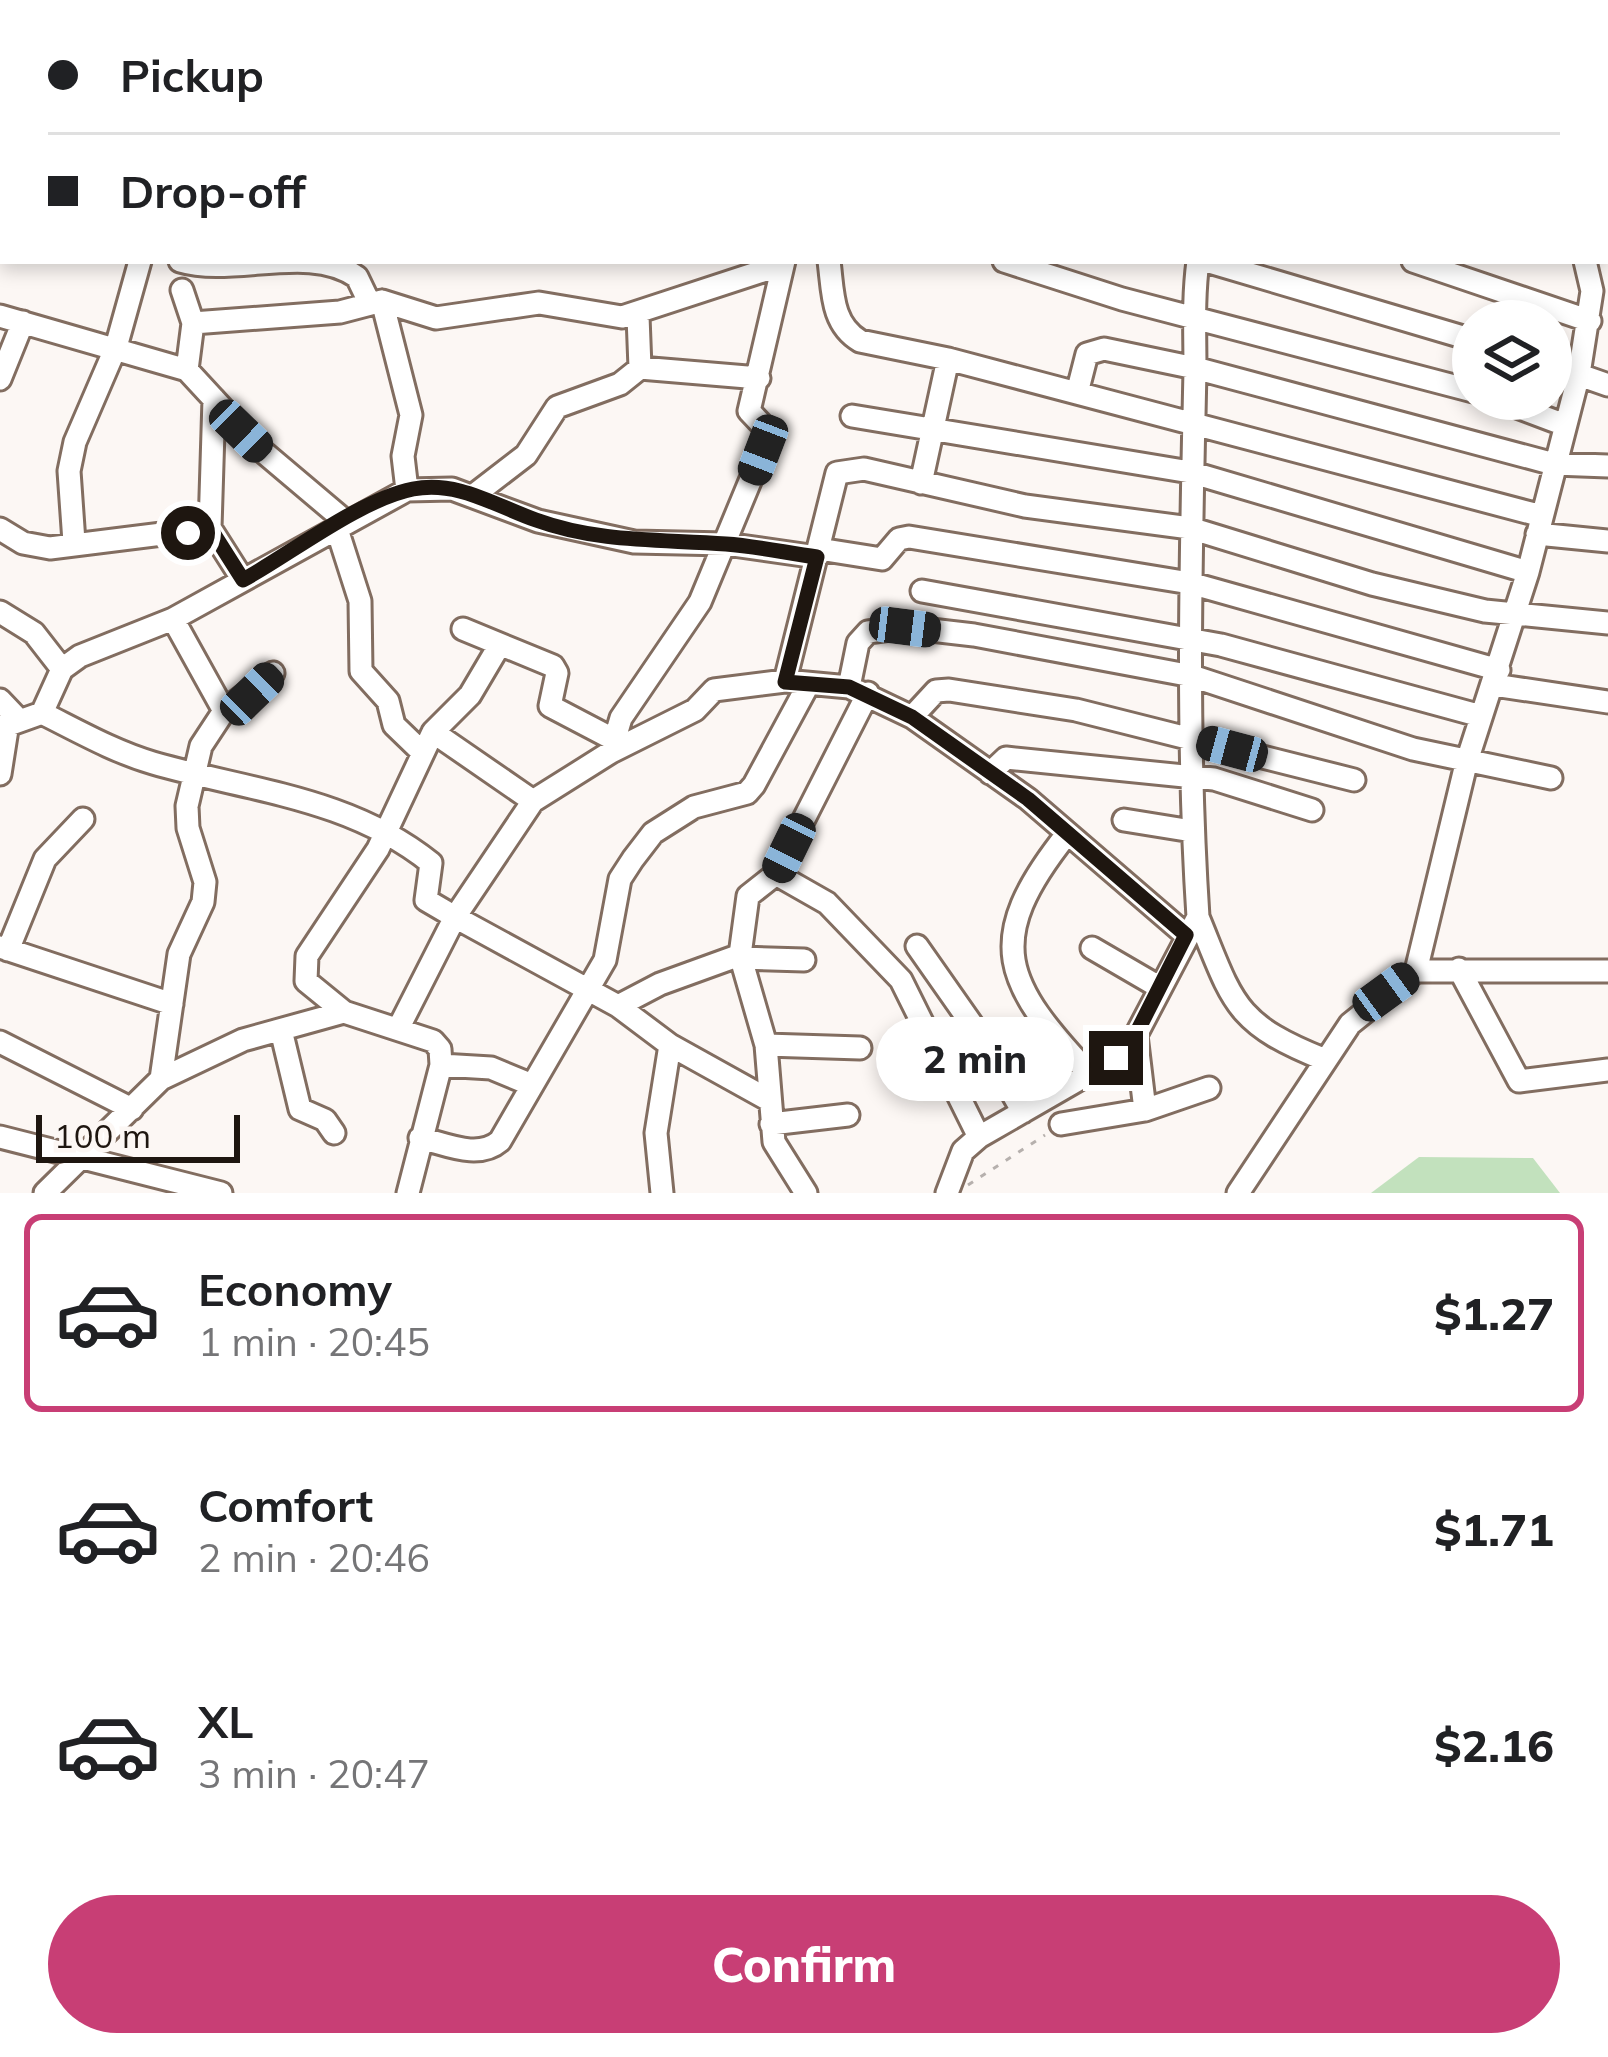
<!DOCTYPE html>
<meta charset="utf-8">
<style>
body{margin:0;font-family:Mulish,sans-serif;background:#f6f6f6;color:#202124;height:100vh;display:flex;flex-direction:column;font-size:45px;white-space:nowrap}
*{box-sizing:border-box;margin:0}
p{font-size:39px;color:#757577}
.icon{flex:none;width:66px;height:66px;fill:none;stroke:currentColor;stroke-width:2;stroke-linecap:round;stroke-linejoin:round}
.map{position:relative;height:1193px;overflow:hidden}
.drawer{display:flex;flex-direction:column;background:#fff;flex:1}
.drawer>*{flex:none}
.top-card{position:absolute;left:0px;top:0px;width:1608px;height:264px;box-shadow:0 6px 18px #0003;display:grid;align-content:center;height:264px;padding:0 48px;background:#fff}
.controls{position:absolute;left:1452px;top:300px;display:grid;gap:24px}
.controls a{display:grid;place-items:center;width:120px;height:120px;border-radius:50%;background:#fff;box-shadow:0 6px 18px #0003;font-size:60px}
.scale{position:absolute;left:36px;bottom:30px;width:204px;box-sizing:border-box;padding-left:12px;border:6px solid #1e1610;border-top:0;font-size:33px;line-height:42px;white-space:nowrap;color:#1e1610;-webkit-text-stroke:9px #fcf7f4;paint-order:stroke}
.end{position:absolute;width:54px;height:54px;margin:-27px;border:15px solid #1e1610;background:#fff;box-shadow:0 0 0 6px #fff}
.from{border-radius:50%}
.bubble{position:absolute;height:84px;border-radius:42px;background:#fff;box-shadow:0 6px 18px #0003;font-size:39px;font-weight:800;line-height:84px;text-align:center}
.car{position:absolute;width:36px;height:72px;margin:-36px -18px;border-radius:15px;box-shadow:0 0 9px 3px #0007;background:linear-gradient(#222 24%,#8ab4d8 0 40%,#222 0 76%,#8ab4d8 0 86%,#222 0)}
.top-card b{display:flex;align-items:center;gap:42px;height:114px;font-size:45px}
.top-card b+b{border-top:3px solid #e0e0e0}
.top-card i{width:30px;height:30px;background:#202124}
ul{padding:21px 0 0;list-style:none}
li{display:flex;align-items:center;gap:36px;height:198px;margin:0 24px 18px;padding:0 24px;border:6px solid transparent;border-radius:18px}
li div{flex:1}
li b{display:block;font-size:45px}
li em{font-style:normal;font-weight:800}
li.current{border-color:#c83e75}
li>.icon{width:108px;height:108px;stroke-width:1.5}
.button{display:flex;gap:24px;margin-top:auto;padding:24px 48px}
.button a{flex:1;height:138px;border-radius:72px;background:#c83e75;color:#fff;font-size:48px;font-weight:800;line-height:138px;text-align:center}
.map>svg:first-child{display:block}
</style>
<div class="map">
<svg width="1608" height="1193" viewBox="0 0 1608 1193">
<rect width="100%" height="100%" fill="#fcf7f4"/>
<path fill="#c2e1bd" d="M1419 1157 1533 1158 1560 1193H1371Z"/>
<g fill="none" stroke-linecap="round" stroke-linejoin="round">
<g stroke="#826d60" stroke-width="27">
<path id="minor" d="M492 0 493 3
M519 0 530 3
M706 0 715 3
M1262 0 1265 3
M1338 0 1341 3
M1603 0 1608 5
M365 3 369 0
M639 3 643 0
M910 3 912 0
M1060 3 1062 0
M1208 3V0
M1416 3 1419 0
M1605 48 1608 49
M0 89 3 90
M1605 105 1608 106
M1605 146 1608 141
M0 172 3 173
M0 229 3 230
M180 261C234 277 309 243 357 277L369 302
M829 261C833 291 831 324 860 341L948 359 1542 516
M1004 261 1122 299 1473 391
M1198 261C1193 299 1195 332 1195 370 1191 553 1186 734 1198 917
M1206 261 1473 340
M1413 261 1590 321
M182 290 193 323
M382 301 411 415 403 456 407 490
M0 316 187 370 193 323 340 312 382 301 436 318 539 303 622 317 781 265
M1551 365 1608 385
M640 368 759 378
M187 370 261 450 345 521
M0 379 23 322
M1077 393 1087 354 1104 349 1195 368 1554 464 1608 466
M214 399 210 528 243 580
M1496 399 1565 425
M852 416 1190 472 1528 572
M921 483 948 359
M474 495 526 455 557 407 620 384 640 368 638 316
M336 526 360 601 361 671 388 701 394 725 423 753
M0 529 23 543 50 548 210 528
M1537 534 1608 541
M74 542 69 471 75 442 116 347 140 261
M819 549 882 559 899 539 909 537 1190 583 1499 670
M922 591 1221 645 1481 716
M0 612 34 633 62 669
M463 629 553 666 557 673 550 706 613 739
M1494 685 1608 702
M849 687 858 643 868 632 905 627 974 635 1192 676 1413 749 1551 778
M0 700 19 720
M224 711 273 673
M42 713C78 731 115 752 153 763 249 791 349 797 431 863L426 900 455 917 533 801 611 752 695 710 714 690 785 681
M912 717 936 691 949 690 1076 710 1354 780
M0 728 42 713 62 669 80 656 173 619 407 490 452 489 538 521 634 542 726 544 817 557
M433 732 470 695 499 646
M611 752 621 718 700 602 763 450 767 430 749 411 784 261
M990 773 1006 758 1214 779 1312 810
M0 774 8 723
M1124 820 1192 831
M1067 834C981 942 1004 983 1091 1076
M776 874 868 693
M1186 935 1028 799 912 717 849 687 785 681 837 473 864 469 1025 506 1190 528 1372 584 1485 611 1608 623
M917 946 978 1033 1023 1112
M0 947 172 1004
M1092 948 1159 987
M8 950 45 859 83 819
M740 955 660 984 618 1006 670 1045 769 1100
M741 958 804 960
M1459 969 1519 1081 1608 1070
M1416 971 1466 764 1528 572 1579 374 1592 291 1585 261
M398 1029 455 917 618 1006
M281 1030 300 1109 325 1120 334 1133
M0 1042 132 1109
M766 1045 860 1048
M441 1065 491 1068 532 1085
M161 1079 179 954 203 902 205 882 188 828 187 806 201 746 224 711 173 619
M1145 1110 1209 1088
M771 1124 848 1115
M1061 1124 1145 1110 1136 1035
M0 1137 221 1193
M420 1138C446 1144 478 1160 500 1141L605 960 620 879 633 859 653 833 694 807 747 793 754 785 808 685
M45 1193 161 1079 243 1040 344 1012
M408 1193 441 1065 440 1049 433 1041 344 1012 306 981 307 956 378 849 433 732 533 801
M662 1193 656 1133 670 1045
M806 1193 774 1142 766 1045 740 955 748 896 776 874 827 903 901 980 979 1137
M947 1193 963 1151 979 1137 1116 1058 1136 1035 1198 917C1233 1002 1233 1023 1323 1059
M1238 1193 1350 1024 1416 971H1608"/>
</g>
<path stroke="#b6b0ad" stroke-width="3" stroke-dasharray="6 9" stroke-linecap="butt" d="M968 1185 1045 1135"/>
<use href="#minor" stroke="#fff" stroke-width="21"/>
</g>
<g fill="none" stroke-linecap="round" stroke-linejoin="round">
<path stroke="#1e1610" stroke-width="15" d="M188 533 210 528 243 580C292 553 359 500 413 489 457 480 496 506 536 520 599 543 661 539 726 544 756 546 787 553 817 557L785 682 849 687 912 717 1028 799 1186 935 1136 1034 1116 1058"/>
</g>
</svg>
<div class="controls">
<a><svg class="icon" aria-label="layers" viewBox="0 0 24 24"><path d="M12 4l9 5-9 5-9-5zM3 14l9 5 9-5"/></svg></a>
</div>
<div class="scale">100 m</div>
<i class="end from" style="left:188px;top:533px"></i>
<i class="end" style="left:1116px;top:1058px"></i>
<div class="bubble" style="left:876px;top:1017px;width:198px">2 min</div>
<i class="car" style="left:241px;top:431px;rotate:134deg"></i>
<i class="car" style="left:763px;top:450px;rotate:201deg"></i>
<i class="car" style="left:905px;top:627px;rotate:97deg"></i>
<i class="car" style="left:252px;top:694px;rotate:46deg"></i>
<i class="car" style="left:1232px;top:749px;rotate:285deg"></i>
<i class="car" style="left:789px;top:848px;rotate:206deg"></i>
<i class="car" style="left:1386px;top:992px;rotate:54deg"></i>
<div class="top-card">
<b><i class="from"></i>Pickup</b>
<b><i></i>Drop-off</b>
</div>
</div>
<section class="drawer">
<ul>
<li class="current"><svg class="icon" aria-label="car" viewBox="0 0 24 24"><path d="M5 17H2v-5l4-1 3-4h7l3 4 3 1v5h-3M9 17h6M6 11h13"/><circle cx="7" cy="17" r="2"/><circle cx="17" cy="17" r="2"/></svg><div><b>Economy</b><p>1 min · 20:45</p></div><em>$1.27</em></li>
<li><svg class="icon" aria-label="car" viewBox="0 0 24 24"><path d="M5 17H2v-5l4-1 3-4h7l3 4 3 1v5h-3M9 17h6M6 11h13"/><circle cx="7" cy="17" r="2"/><circle cx="17" cy="17" r="2"/></svg><div><b>Comfort</b><p>2 min · 20:46</p></div><em>$1.71</em></li>
<li><svg class="icon" aria-label="car" viewBox="0 0 24 24"><path d="M5 17H2v-5l4-1 3-4h7l3 4 3 1v5h-3M9 17h6M6 11h13"/><circle cx="7" cy="17" r="2"/><circle cx="17" cy="17" r="2"/></svg><div><b>XL</b><p>3 min · 20:47</p></div><em>$2.16</em></li>
</ul>
<div class="button"><a>Confirm</a></div>
</section>
